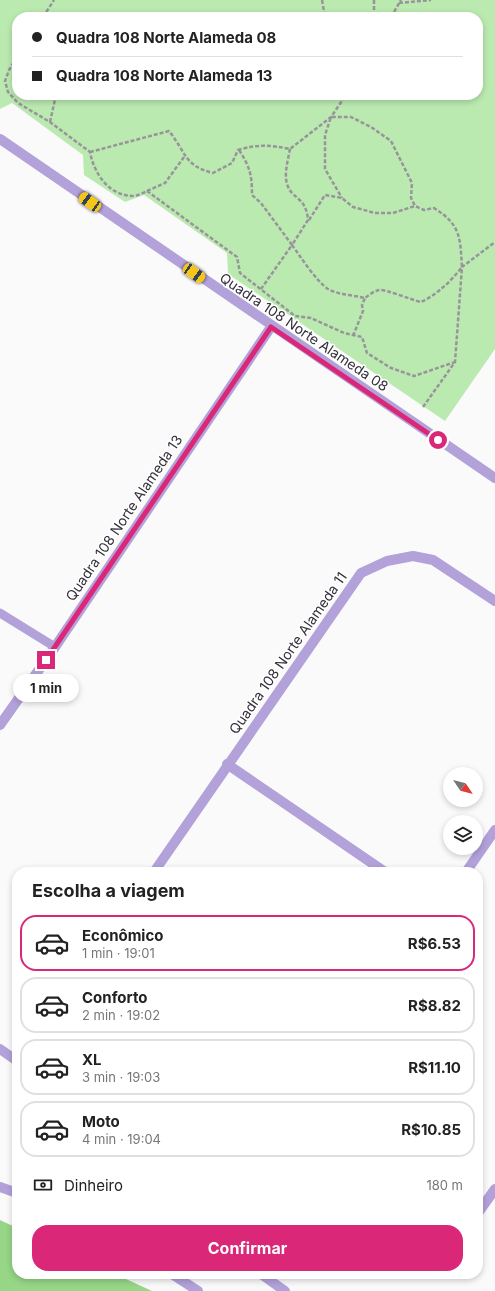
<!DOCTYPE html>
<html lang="pt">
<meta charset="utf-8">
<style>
body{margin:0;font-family:Inter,sans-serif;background:#f6f6f6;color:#222;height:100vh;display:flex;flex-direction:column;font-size:15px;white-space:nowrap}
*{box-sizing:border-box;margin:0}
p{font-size:13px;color:#767676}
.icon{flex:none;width:22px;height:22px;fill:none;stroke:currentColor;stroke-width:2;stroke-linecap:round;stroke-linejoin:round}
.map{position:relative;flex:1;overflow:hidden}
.side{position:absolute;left:12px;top:867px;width:471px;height:412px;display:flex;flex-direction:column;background:#fff;border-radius:16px;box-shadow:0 2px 6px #0003}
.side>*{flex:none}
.hud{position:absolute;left:12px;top:12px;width:471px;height:88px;border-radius:16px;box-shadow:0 2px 6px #0003;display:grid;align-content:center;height:88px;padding:0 20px;background:#fff}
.needle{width:26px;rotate:125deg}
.buttons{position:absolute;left:443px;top:767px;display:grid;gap:8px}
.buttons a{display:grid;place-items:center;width:40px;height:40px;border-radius:50%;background:#fff;box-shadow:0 2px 6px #0003;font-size:20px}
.end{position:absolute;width:18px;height:18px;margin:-9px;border:5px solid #db2777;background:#fff;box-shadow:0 0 0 2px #fff}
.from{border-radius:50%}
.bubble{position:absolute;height:28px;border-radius:14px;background:#fff;box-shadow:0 2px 6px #0003;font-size:13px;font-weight:700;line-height:28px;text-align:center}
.car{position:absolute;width:12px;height:24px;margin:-12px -6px;border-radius:5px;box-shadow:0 0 3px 1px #0007;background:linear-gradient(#f5c518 24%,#345 0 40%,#f5c518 0 76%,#345 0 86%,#f5c518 0)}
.hud b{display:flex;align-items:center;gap:14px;height:38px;font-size:15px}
.hud b+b{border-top:1px solid #e0e0e0}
.hud i{width:10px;height:10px;background:#222}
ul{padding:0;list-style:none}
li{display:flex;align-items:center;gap:12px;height:56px;margin:0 8px 6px;padding:0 12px;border:2px solid #e0e0e0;border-radius:16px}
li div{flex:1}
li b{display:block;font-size:15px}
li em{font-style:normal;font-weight:700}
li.active{border-color:#db2777}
li>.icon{width:36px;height:36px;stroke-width:1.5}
h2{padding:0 20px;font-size:18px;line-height:48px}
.pay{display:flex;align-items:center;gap:10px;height:44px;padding:0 20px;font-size:15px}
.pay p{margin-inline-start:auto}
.primary-button{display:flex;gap:8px;margin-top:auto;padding:8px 20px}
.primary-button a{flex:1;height:46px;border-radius:16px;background:#db2777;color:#fff;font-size:16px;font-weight:700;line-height:46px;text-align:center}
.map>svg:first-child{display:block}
</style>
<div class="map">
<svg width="495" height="1291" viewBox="0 0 495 1291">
<rect width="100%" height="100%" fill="#fafafa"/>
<path fill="#bbeab0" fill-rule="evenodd" d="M0 0H495V349L445 421 228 274 227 253 144 195 125 202 84 175 83 155 12 103 0 109ZM17 17H478V95H17Z"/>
<path fill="#96d686" d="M0 1220 17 1228V1274H115L152 1291H0Z"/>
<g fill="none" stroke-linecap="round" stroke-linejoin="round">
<path stroke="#97959b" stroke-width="2.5" stroke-dasharray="4 2" stroke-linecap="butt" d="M322 0 325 17
M374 0V17
M399 3 431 0
M43 17 54 0
M391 17 401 0
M17 57 9 70 5 81 8 92 18 103 50 122 90 152C94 173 108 195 132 196 137 196 143 193 147 191L237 257 240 273 295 316 311 318 344 333 362 337 367 353 391 368 414 376 455 362
M50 122 56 95
M290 149C288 160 284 173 287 184 292 200 306 196 308 220L292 245C300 256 317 282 328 289 339 295 353 295 365 298 369 295 374 291 379 290 385 289 412 300 421 302 438 294 451 281 462 267 460 237 461 225 434 208L424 210 415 206 411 198 412 183 391 141 371 127 351 117H331L325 135V169L342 198
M239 150C250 167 252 175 252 195L261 203 292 245 261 289
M90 152 169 131C186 152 184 166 213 173L232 163 238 150C258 144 271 145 290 149L331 117 346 95
M147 191 165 183 184 157
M309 220 325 195 342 198 353 207 375 213H393L415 206
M353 336 363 311 362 305 365 298
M423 407 455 362 462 267 495 242"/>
<path stroke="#b3a1da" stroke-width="9" d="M0 613 55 647"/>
<path stroke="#b3a1da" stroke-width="10" d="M0 139 495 478
M0 725 55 647 271 327
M227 764 385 872
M154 872 361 573 387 561 413 556 433 560 495 601
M466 872 495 830
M478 1213 495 1189"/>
<path stroke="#b3a1da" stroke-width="10" d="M0 1049 17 1061
M0 1187 17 1193
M172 1274 198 1291
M261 1274 285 1291"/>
</g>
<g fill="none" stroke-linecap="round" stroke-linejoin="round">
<path stroke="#db2777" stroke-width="5" d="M46 660 271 327 438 440"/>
</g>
<g text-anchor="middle" stroke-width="3" stroke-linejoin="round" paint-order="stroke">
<g font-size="14" fill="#35303c" stroke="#fff">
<text transform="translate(304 332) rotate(34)" y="5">Quadra 108 Norte Alameda 08</text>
<text transform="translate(124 518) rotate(-56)" y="5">Quadra 108 Norte Alameda 13</text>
<text transform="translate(288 653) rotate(-55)" y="5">Quadra 108 Norte Alameda 11</text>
</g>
</g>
</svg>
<div class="buttons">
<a><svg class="needle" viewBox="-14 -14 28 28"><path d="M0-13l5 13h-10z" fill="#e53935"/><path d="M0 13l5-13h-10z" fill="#767676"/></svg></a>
<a><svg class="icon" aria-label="layers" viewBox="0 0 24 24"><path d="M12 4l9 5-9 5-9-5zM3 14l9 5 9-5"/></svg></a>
</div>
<i class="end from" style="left:438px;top:440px"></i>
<i class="end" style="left:46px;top:660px"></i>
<div class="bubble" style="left:13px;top:674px;width:66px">1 min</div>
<i class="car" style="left:90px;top:202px;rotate:305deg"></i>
<i class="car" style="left:194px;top:273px;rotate:125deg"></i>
<div class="hud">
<b><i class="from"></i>Quadra 108 Norte Alameda 08</b>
<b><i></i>Quadra 108 Norte Alameda 13</b>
</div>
<section class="side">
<h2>Escolha a viagem</h2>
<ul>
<li class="active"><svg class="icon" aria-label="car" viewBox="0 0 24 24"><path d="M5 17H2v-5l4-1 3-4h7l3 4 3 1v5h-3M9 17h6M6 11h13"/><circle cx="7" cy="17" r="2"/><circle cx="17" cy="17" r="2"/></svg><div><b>Econômico</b><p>1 min · 19:01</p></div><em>R$6.53</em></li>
<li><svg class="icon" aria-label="car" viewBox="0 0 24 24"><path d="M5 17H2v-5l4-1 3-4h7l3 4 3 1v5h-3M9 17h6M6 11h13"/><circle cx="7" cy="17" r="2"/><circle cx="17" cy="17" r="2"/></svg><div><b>Conforto</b><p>2 min · 19:02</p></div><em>R$8.82</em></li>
<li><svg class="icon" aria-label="car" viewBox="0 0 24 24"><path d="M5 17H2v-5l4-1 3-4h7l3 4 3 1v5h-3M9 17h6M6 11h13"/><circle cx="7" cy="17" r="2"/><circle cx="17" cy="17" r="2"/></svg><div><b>XL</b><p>3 min · 19:03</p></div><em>R$11.10</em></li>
<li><svg class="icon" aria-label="car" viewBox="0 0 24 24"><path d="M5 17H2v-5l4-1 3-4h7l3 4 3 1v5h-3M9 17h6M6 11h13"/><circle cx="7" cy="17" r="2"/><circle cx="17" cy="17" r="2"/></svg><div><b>Moto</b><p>4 min · 19:04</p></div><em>R$10.85</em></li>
</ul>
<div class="pay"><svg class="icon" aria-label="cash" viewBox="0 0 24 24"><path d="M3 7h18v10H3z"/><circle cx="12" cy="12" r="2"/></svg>Dinheiro<p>180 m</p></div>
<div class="primary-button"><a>Confirmar</a></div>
</section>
</div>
